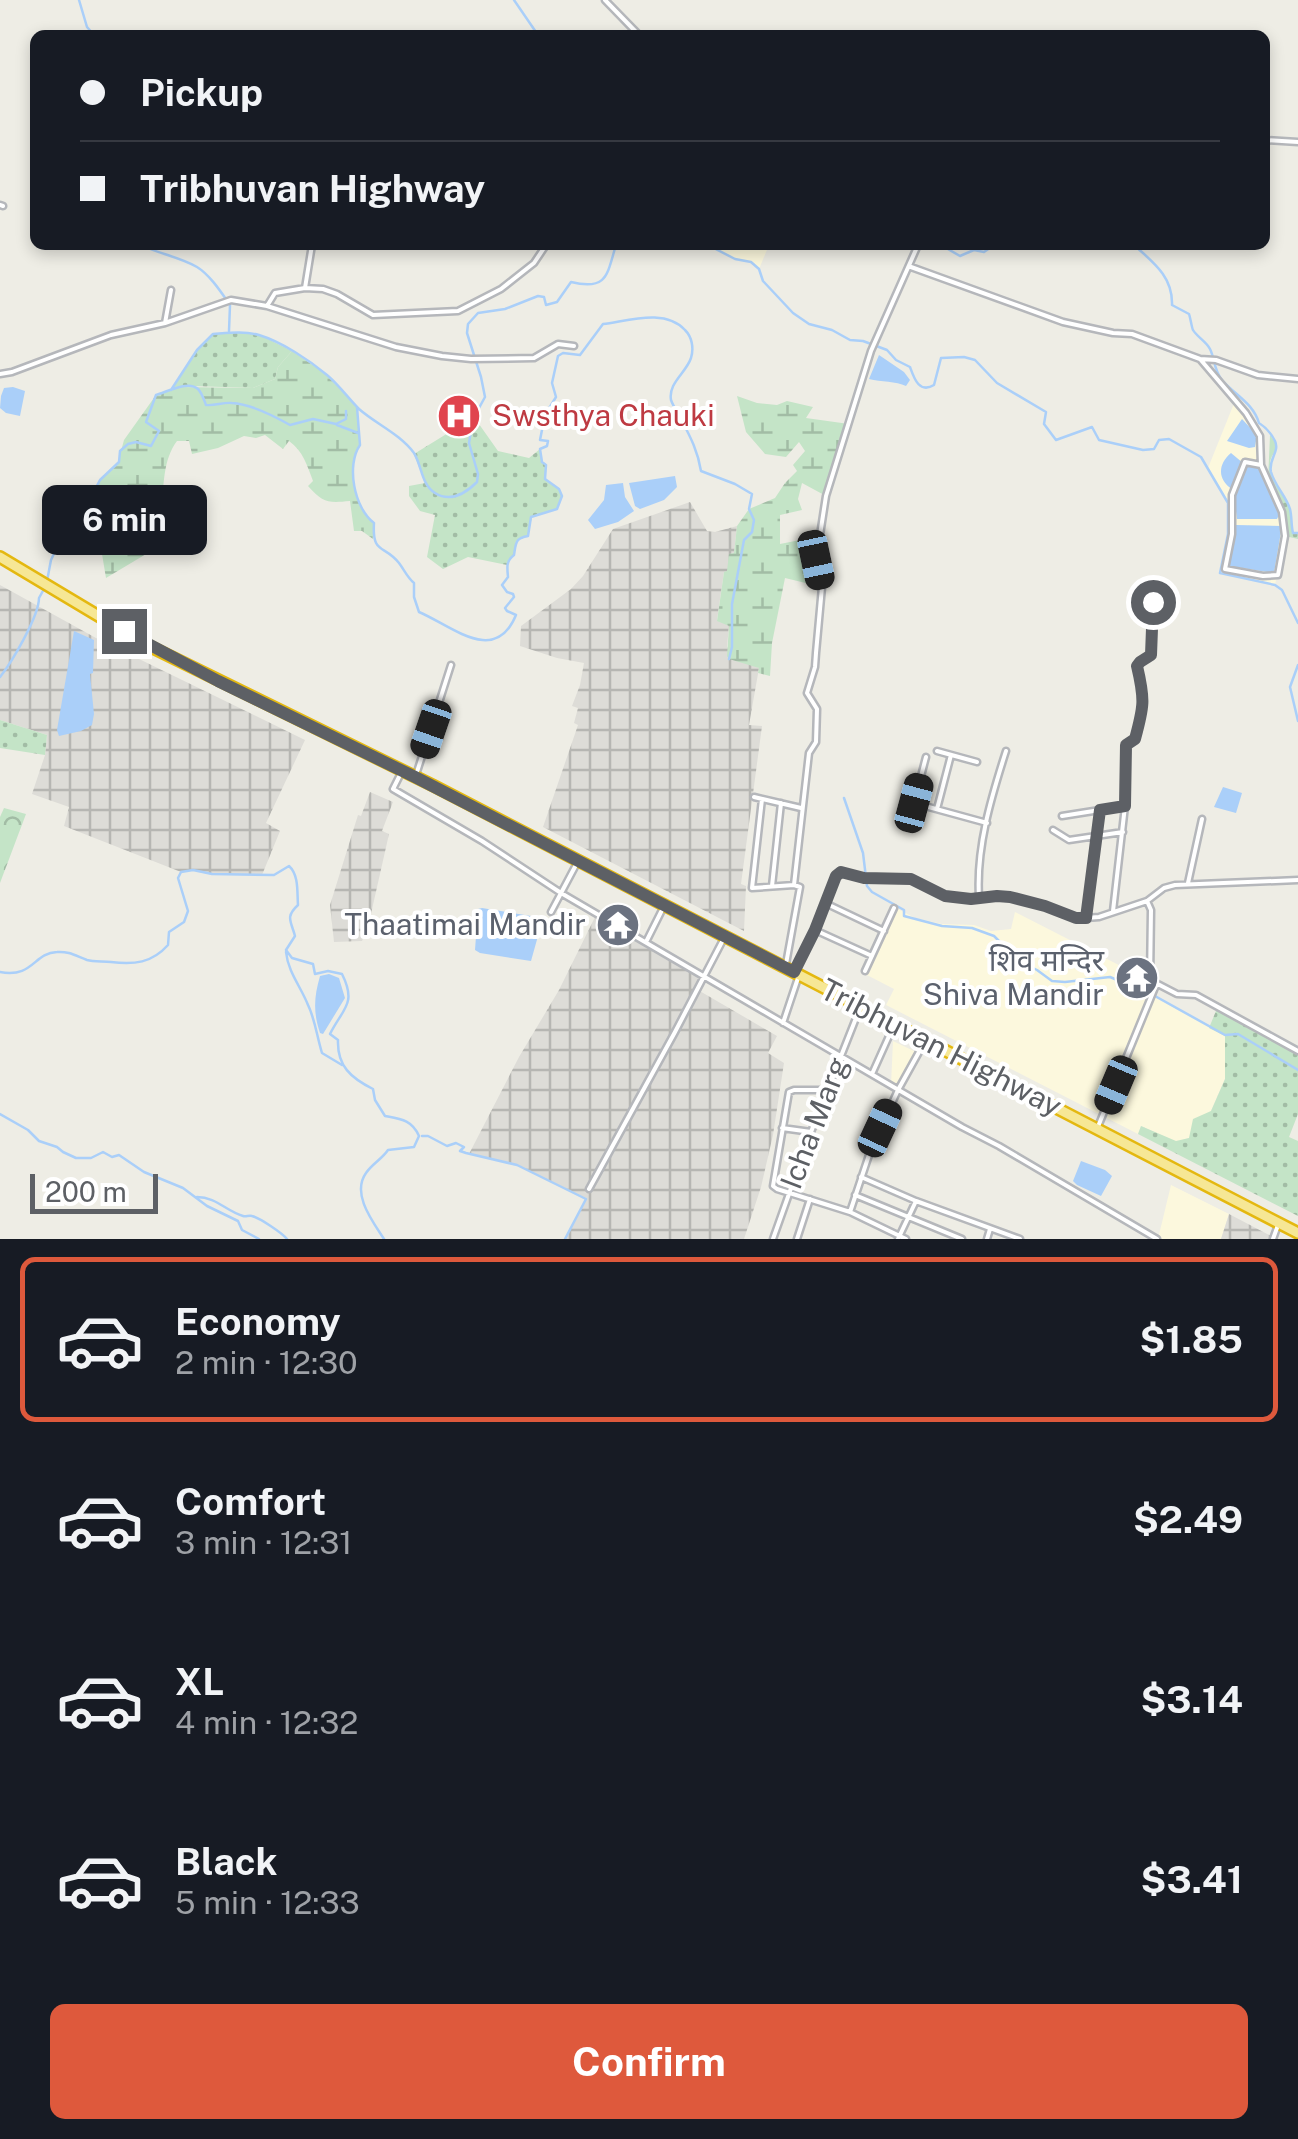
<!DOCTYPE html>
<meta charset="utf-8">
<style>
body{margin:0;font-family:"Public Sans","Noto Sans Devanagari",sans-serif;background:#20242c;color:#f1f3f6;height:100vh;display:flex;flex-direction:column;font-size:38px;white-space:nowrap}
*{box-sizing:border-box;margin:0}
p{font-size:32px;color:#9ea1a6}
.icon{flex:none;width:55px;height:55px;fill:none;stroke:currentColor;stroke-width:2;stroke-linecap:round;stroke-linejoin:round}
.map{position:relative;height:1239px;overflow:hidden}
.side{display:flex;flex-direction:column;background:#171b24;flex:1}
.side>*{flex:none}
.top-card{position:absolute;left:30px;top:30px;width:1240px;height:220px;border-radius:15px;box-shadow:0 5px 15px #0003;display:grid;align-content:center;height:220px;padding:0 50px;background:#171b24}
.scale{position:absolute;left:30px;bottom:25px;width:128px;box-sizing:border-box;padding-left:10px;border:5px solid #5d6065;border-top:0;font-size:28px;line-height:35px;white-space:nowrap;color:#5d6065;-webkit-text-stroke:8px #fff;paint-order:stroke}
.end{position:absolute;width:45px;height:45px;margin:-22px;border:12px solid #5d6065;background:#fff;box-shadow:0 0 0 5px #fff}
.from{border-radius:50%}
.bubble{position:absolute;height:70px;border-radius:15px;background:#171b24;box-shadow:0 5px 15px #0003;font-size:32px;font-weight:700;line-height:70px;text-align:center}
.car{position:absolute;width:30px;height:60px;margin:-30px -15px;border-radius:12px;box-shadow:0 0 8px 2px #0007;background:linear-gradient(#222 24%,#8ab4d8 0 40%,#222 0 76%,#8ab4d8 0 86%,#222 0)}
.top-card b{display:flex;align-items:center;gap:35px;height:95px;font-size:38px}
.top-card b+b{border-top:2px solid #363941}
.top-card i{width:25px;height:25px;background:#f1f3f6}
ul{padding:18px 0 0;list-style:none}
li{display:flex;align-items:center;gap:30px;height:165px;margin:0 20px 15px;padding:0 30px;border:5px solid transparent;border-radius:15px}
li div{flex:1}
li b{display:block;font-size:38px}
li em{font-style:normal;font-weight:700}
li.active{border-color:#de593c}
li>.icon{width:90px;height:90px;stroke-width:1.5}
.primary-button{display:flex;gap:20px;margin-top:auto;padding:20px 50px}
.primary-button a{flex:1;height:115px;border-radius:15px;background:#de593c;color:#fff;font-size:40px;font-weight:700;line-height:115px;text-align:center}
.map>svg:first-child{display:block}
</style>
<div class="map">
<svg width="1298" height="1239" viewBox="0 0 1298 1239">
<defs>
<pattern id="industrial-grid" width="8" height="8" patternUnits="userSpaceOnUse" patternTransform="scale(2.5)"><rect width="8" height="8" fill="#dddcd7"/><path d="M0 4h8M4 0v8" fill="none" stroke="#b6b6b2"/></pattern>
<pattern id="grass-dots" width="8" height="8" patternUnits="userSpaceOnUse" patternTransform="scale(2.5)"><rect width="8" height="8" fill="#c4e4c7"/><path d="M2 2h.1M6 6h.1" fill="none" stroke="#a2bca5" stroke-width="1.8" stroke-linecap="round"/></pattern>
<pattern id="forest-crowns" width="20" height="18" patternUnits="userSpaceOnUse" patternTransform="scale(2.5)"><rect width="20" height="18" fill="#c4e4c7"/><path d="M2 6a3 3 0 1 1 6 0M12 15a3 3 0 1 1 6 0" fill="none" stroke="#a2bca5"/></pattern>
<pattern id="wetland-marsh" width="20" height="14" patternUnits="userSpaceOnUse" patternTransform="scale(2.5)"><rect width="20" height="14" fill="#c4e4c7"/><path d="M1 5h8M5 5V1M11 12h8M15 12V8" fill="none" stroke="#a2bca5"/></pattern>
</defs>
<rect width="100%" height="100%" fill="#eeede5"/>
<path fill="#fcf8dd" d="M708 245H769L759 269 751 262 735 259Z
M1235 401 1260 436 1261 465 1282 511 1285 536 1275 585 1220 573 1228 534V503L1208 468Z
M896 908 915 918 942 924 974 925 991 931 1011 929 1015 912 1156 984 1152 996 1225 1035V1079L1211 1111 1189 1138 1176 1142 1141 1126 1138 1134 886 1005 894 989 865 974Z
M893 1041 918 1053 898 1090 891 1085Z
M1171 1185 1229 1214 1221 1239H1158Z"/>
<path fill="url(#industrial-grid)" d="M690 502 707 531 715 532 737 526 734 553 727 572H724L717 620 729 625 727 647 759 668 749 725 762 726 741 884 746 886 744 931 543 827 578 725 574 723 578 708 572 706 580 685 584 663 557 658 520 646 521 626 571 589 583 576 613 529Z
M0 585 96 638 305 740 266 823 280 831 262 875 212 874 193 870 181 872 64 826 69 807 32 794 45 755 47 735 0 720Z
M370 792 393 802 382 831 389 834 368 927 362 941 334 942 330 905 358 815 361 816Z
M597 913 704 977 698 990 777 1036 768 1053 784 1063 773 1135 761 1187 744 1239H565L586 1198 517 1165 469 1154 519 1057 559 990Z
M1229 1214 1277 1239H1221Z"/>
<path fill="url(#grass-dots)" d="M240 332 262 336 292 351 278 367 275 379 253 388 192 386 171 390 197 350 213 334Z
M474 417 498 451 529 458 540 449 542 462 546 465 545 479 559 489 562 496 557 509 532 517 528 536 516 541 514 555 509 559 507 565 468 557 443 569 427 557 435 515 420 511 409 496V486L425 483 414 454Z
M1270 435C1284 453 1271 448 1270 464 1269 482 1286 493 1290 509 1292 517 1291 525 1293 533H1298V539L1285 536 1282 512 1268 480Z
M0 720 47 735 45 755 0 748Z
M1218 1006 1298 1051V1114L1289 1137 1298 1141V1216L1138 1134 1141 1126 1176 1141 1189 1138 1193 1119 1211 1111 1225 1079V1036L1209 1028Z"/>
<path fill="url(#forest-crowns)" d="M4 808 26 814 0 883V817Z"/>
<path fill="url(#wetland-marsh)" d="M292 351 326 374 357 407 360 445C346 465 354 508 374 523L373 539 362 531H354L350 501C328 503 323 503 308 486L313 481C307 465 303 451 289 441L283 449 265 435 256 438 244 436 218 448 192 454 189 441H177C161 462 164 494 161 520L187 522 188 529 106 578 101 548 90 541 88 535 79 532V520L100 480 118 462 124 440 156 395 180 387 253 388 275 379 278 367Z
M737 396 757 403 777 405 787 401 813 407 806 418 849 424 826 496 802 483 798 499 802 510 780 515V544L820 536 816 561 822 587 785 578 772 643 770 676 758 673 759 668 729 659 727 656 729 626 717 621 724 572 727 571 729 554 734 553 737 526 749 509 775 498 785 483 797 471 793 465 805 451 799 442 786 457 765 454 746 432Z"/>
<path fill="#aacff9" d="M879 355 904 372 910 380 906 386C896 381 881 382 869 379Z
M13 387 25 391 20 416 6 413 0 408 1 396 4 388Z
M1242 419 1257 435 1255 447 1249 448 1227 441Z
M1231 453 1243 463 1232 489C1217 479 1218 464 1231 453Z
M1247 464 1258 466 1280 513 1277 519H1237L1234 496Z
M675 476 677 487 664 500 640 509 635 506 629 483Z
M623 483 625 497 634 511 618 522 595 529 588 520 604 500 606 485Z
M1236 525 1282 526 1274 573 1229 566Z
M74 631 94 640 93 673 90 674 94 714 92 725 81 731 59 736 57 730Z
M1223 787 1242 793 1236 813 1214 807Z
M482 908 543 918 531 961 480 953 475 950 478 909Z
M329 974 339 978 345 998 323 1034 320 1033C313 1012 314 997 320 976Z
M1081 1161 1105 1170 1112 1176 1101 1196 1077 1185 1073 1181Z"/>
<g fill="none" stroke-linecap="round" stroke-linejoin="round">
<path stroke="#aacff9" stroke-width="2.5" d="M79 0 87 27 94 35
M514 0 538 35
M141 245C159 254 180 257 197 267 210 275 221 292 230 305L229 331
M708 245 735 259 751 262 759 269 763 281 793 313 809 324 832 330 850 340 863 341 887 350 896 360 910 367C914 378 919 394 934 385L941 358 964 357 975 360 997 383 1046 412 1044 424 1056 440 1092 427 1099 440 1143 450 1154 449 1159 440 1169 439 1201 457 1228 503V534L1220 573 1275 585 1282 590 1298 623
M941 245 960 256 974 250 984 252 994 245
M1134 245C1154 263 1173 277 1172 305L1189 314C1190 316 1192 329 1193 330 1197 337 1206 341 1210 349 1215 359 1214 371 1222 380 1235 395 1253 403 1259 423 1267 428 1271 433 1275 441 1280 452 1268 459 1271 472 1275 486 1286 496 1290 509 1292 517 1291 525 1293 533H1298
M171 390 197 350 213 334C228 333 244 331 259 335 282 342 309 360 327 375 339 385 348 398 359 409 376 424 400 434 414 453 422 466 421 484 435 493 451 503 466 493 477 482L478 474 469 443 473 419 485 397 481 377 467 333 468 324 478 313 505 309 538 296 544 297 546 305 557 302 571 282C608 291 607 274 616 245
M357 407 360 445C346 465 354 508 374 523 372 555 384 544 399 563 405 571 407 577 414 583V597L419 612C452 626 495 666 516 615L507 611 505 608 514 597 513 594 507 592 502 585 508 577C507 567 506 561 514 555 516 543 515 538 528 536L531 517 557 509 562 496 559 489 545 479 546 465 542 462 540 449 547 446 548 441 540 440 545 415 556 397 552 383 558 356 563 353 580 355 603 324C628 321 665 308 685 330 692 337 694 348 691 358 686 373 668 383 671 400 673 406 679 415 682 421 691 438 698 452 701 471L735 484 752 494 749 509 754 520 752 532 744 540 732 604V647L729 659
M337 425 358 433
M47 581 51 560 65 530 79 520 100 480 119 462 120 451 128 444 136 442 151 446 159 431 146 422 156 395C167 392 188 380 198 389 202 393 204 400 206 405 215 406 223 402 232 403 251 404 274 416 290 425L313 419 336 424 346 419V411
M1298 665 1290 687 1298 721
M0 677C12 662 39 616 39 598L44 589
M844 798 863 853 867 886 872 892 904 910V916L942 926 972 928 994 936 1019 961 1037 970 1052 981 1065 982 1110 977 1155 996 1225 1035 1238 1034 1298 1070
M286 952C288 972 301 987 308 1005 315 1019 317 1037 322 1053L342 1065
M0 972C34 978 33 953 57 952 69 951 76 956 87 960 94 962 103 961 111 962 134 965 152 963 168 945L169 932 184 922 188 911 178 878 181 872 193 870 212 874 274 875 289 866C299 875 297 892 298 905 285 917 291 921 295 936L286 950 292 958 313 964 315 974 328 971 342 974C357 1004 343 1008 330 1034L338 1040C337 1066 351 1078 373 1089L375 1100 385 1116C401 1119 412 1120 419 1136L414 1147 388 1150C382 1159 372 1164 366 1173 351 1194 373 1222 384 1239
M0 1114 28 1130 39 1141 57 1147 63 1152 76 1158H91L103 1152 112 1157 119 1155 144 1172 183 1188 207 1206 238 1221 242 1230 259 1239
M422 1136H428L447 1146 456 1143 464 1147 460 1151 466 1153 517 1165 586 1199 565 1239
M197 1197C216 1197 226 1211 243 1216 246 1217 249 1215 252 1216 260 1218 282 1233 287 1239"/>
<g stroke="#b5b7bb" stroke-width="9">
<path id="street" d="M605 0 639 35
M1265 140 1298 142
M0 205 3 206
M911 267 1063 322 1113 333 1132 334 1200 359 1216 360 1258 375 1298 379
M305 288 312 245
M267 306 396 347 442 356 471 359 534 358 558 344 574 346
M165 323 171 290
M1200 359 1246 413 1260 436 1261 465 1282 512 1285 536 1278 575 1263 576 1225 569 1232 534V495L1245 462 1261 465
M0 374 12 372 111 335 165 323 231 300 267 306 275 293 305 288 323 289 337 294 373 315 458 311 501 289 534 263 546 245
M937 751 977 762
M926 757 914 803 987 823
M402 771 393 789 482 841 561 893 962 1127 999 1146 1157 1239
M416 775 451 665
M754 797 801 808
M762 799 752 888 794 885
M1125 806 1127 745 1135 739C1144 706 1146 700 1137 667L1140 661 1151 655 1153 602H1174
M937 809 951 755
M1062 816 1125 806 1113 911
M1053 830 1069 840 1123 832
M1188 883 1202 819
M772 886 781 803
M979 897C976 848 991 798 1006 751
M1147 901 1151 910 1150 980 1177 994 1196 995 1298 1051
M825 903 884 931
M551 912 577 863
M1086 918 1100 810
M817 931 872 956
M646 942 664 906
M786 964 800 887 794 885 809 753 816 742 817 709 807 693 815 667 816 653 822 587 816 561 826 496 871 351 918 245
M865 971 894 908
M794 972 815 930 836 876 841 873 864 877 911 879 945 896 971 899 997 896 1009 897 1045 906 1076 917 1086 918 1099 917 1147 901 1164 888 1175 885 1298 880
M783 1023 799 975
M872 1074 894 1025
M827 1090H794L789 1092 773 1186 777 1189 850 1212 906 1239
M782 1128 811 1132
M1097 1129 1156 985
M861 1177 916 1201 898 1239
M589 1189 675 1032 724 938
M855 1195 962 1239
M916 1201 1020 1239
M850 1212 871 1149 898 1090 924 1043
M773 1239 811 1132 860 1008
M797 1239 810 1199
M987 1239 990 1229
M1273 1239 1278 1225"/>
</g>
<g stroke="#e4b810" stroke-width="14">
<path id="highway" d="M0 557 147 645 434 786 1298 1233"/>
</g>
<use href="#street" stroke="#fff" stroke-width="4"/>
<use href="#highway" stroke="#f6e795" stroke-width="9"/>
</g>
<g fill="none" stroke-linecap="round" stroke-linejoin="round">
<path stroke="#5d6065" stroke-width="12" d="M124 631 218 681 415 777 794 972 815 930 836 876 841 872 864 878 911 879 945 896 971 899 997 896 1010 897 1045 906 1076 918H1086L1100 810 1125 806 1126 745 1135 739C1144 706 1145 700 1137 666L1140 662 1151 655 1153 602"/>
</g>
<defs>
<g id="hospital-disc" transform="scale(2.25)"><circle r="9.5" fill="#e0444e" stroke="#fff"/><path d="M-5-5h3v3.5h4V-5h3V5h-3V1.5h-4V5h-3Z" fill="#fff"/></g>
<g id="temple-disc" transform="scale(2.25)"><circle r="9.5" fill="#6b7280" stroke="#fff"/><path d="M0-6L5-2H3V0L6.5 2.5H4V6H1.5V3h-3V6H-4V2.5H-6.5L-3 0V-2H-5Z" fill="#fff"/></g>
</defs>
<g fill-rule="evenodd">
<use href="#hospital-disc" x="459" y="416"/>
<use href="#temple-disc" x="618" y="925"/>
<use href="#temple-disc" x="1137" y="978"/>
</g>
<g text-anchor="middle" stroke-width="8" stroke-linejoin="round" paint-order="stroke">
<g font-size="30" fill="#be3a42" stroke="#fff" text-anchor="start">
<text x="492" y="426">Swsthya Chauki</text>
</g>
<g font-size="30" fill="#5b616d" stroke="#fff" text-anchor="end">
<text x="586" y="935">Thaatimai Mandir</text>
<text x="1104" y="971">शिव मन्दिर<tspan x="1104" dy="34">Shiva Mandir</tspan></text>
</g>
<g font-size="30" fill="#5d6065" stroke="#fff">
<text transform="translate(941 1048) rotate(27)" y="10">Tribhuvan Highway</text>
<text transform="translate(815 1123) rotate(-69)" y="10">Icha Marg</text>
</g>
</g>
</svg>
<div class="scale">200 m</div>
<i class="end from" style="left:1153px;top:602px"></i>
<i class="end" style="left:124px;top:631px"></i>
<div class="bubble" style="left:42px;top:485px;width:165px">6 min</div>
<i class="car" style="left:816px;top:560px;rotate:168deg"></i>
<i class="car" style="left:431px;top:729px;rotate:199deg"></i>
<i class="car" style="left:914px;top:803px;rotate:15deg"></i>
<i class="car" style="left:1116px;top:1085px;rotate:203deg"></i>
<i class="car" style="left:880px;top:1128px;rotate:25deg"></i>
<div class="top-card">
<b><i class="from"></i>Pickup</b>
<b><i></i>Tribhuvan Highway</b>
</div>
</div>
<section class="side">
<ul>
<li class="active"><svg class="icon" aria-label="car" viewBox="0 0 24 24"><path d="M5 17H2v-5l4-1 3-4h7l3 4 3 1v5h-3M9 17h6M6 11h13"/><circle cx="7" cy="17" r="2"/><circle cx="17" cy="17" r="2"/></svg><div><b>Economy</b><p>2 min · 12:30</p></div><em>$1.85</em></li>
<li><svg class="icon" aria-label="car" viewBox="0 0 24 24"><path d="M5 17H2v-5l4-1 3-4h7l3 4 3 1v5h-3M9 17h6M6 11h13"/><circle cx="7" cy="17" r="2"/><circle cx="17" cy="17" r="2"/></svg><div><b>Comfort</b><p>3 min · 12:31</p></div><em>$2.49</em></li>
<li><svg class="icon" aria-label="car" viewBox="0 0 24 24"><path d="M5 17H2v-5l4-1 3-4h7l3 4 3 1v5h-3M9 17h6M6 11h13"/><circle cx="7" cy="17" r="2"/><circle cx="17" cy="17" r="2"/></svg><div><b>XL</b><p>4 min · 12:32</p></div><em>$3.14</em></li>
<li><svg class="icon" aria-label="car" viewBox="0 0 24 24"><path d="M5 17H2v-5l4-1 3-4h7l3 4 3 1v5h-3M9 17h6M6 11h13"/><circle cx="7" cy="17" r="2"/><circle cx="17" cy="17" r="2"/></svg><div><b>Black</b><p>5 min · 12:33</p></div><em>$3.41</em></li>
</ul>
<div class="primary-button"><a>Confirm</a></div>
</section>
